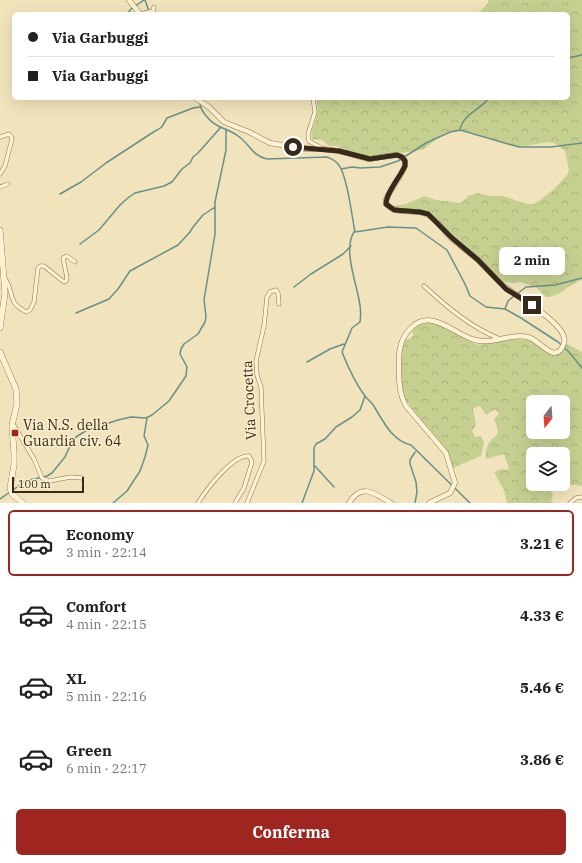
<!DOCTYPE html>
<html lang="it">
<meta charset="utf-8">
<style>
body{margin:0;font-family:"IBM Plex Serif",serif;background:#f6f6f6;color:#202124;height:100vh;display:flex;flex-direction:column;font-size:15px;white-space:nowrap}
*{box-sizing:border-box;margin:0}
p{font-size:13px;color:#757577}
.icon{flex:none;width:22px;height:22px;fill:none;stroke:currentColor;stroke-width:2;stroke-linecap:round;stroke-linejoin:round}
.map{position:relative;height:503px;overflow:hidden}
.sheet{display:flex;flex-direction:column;background:#fff;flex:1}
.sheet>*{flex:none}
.guide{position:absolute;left:12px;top:12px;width:558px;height:88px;border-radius:6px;box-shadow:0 4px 16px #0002;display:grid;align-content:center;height:88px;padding:0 16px;background:#fff}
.needle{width:26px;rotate:197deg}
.tools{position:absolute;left:526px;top:395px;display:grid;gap:8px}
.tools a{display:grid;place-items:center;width:44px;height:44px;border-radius:6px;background:#fff;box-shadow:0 4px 16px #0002;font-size:20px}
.scale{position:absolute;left:12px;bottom:10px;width:72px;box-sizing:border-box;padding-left:4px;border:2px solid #382a1b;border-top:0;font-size:11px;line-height:14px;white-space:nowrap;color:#382a1b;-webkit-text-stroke:3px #f8eecd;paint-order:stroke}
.end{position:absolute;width:18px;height:18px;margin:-9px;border:5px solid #382a1b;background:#fff;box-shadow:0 0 0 2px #fff}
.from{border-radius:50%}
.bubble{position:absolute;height:28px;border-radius:6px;background:#fff;box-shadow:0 4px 16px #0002;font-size:13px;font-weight:700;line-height:28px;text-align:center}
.guide b{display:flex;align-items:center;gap:14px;height:38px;font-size:15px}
.guide b+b{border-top:1px solid #e0e0e0}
.guide i{width:10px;height:10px;background:#202124}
ul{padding:7px 0 0;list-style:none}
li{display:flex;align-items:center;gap:12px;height:66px;margin:0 8px 6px;padding:0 8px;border:2px solid transparent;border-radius:6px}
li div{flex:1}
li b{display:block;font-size:15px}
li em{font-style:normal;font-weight:700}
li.on{border-color:#9e2520}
li>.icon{width:36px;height:36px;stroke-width:1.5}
.primary-button{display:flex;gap:8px;margin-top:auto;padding:8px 16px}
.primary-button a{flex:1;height:46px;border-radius:6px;background:#9e2520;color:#fff;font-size:16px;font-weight:700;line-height:46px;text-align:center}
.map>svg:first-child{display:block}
</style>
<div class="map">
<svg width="582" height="503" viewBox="0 0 582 503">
<defs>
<pattern id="forest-crowns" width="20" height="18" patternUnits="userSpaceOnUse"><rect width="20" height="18" fill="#c5d090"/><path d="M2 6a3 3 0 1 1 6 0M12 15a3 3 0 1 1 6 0" fill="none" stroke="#aab37c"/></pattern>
</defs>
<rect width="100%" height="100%" fill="#f1e4bc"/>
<path fill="url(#forest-crowns)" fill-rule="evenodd" d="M488 0H582V280C568 284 560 298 545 297L536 287 520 282 510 283 503 281 454 236 434 216 425 210 394 208 392 206 406 204 424 196 436 200 461 203 468 196 478 193 490 196H503L527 204H533L539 201 554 189 567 175 569 170 565 151 556 144 550 142 524 146H511L466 131 444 133 424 149 416 151 368 157 336 146H329L322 140 312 139C310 130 316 123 317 114 318 109 317 103 316 98H568V14H478L488 3Z
M423 322C438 322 453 330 465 338 468 340 470 342 473 343 482 347 491 342 500 341 508 339 519 339 527 340 543 343 541 359 562 352L567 344 582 352V486C573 483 565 488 558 484H563V454H533V484H551L549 487 553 495 551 501 553 503H507L504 490 494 472 501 469 506 470 509 468 504 454 486 459C485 452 487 444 492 439 495 436 498 435 498 431 498 428 495 422 494 419L499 414 495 409 486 415 480 406 473 408 476 425 472 431 475 437 481 436 484 443 481 456 453 468C448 445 425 426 411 407 409 403 406 400 404 397 400 388 401 378 401 369 401 359 401 348 406 339H410L414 335 411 329ZM533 402H563V432H533Z"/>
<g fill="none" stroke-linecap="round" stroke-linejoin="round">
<path stroke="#689088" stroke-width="1.5" d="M145 0 150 14
M127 14 131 9 144 0
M568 58 582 55
M200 103C200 109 205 115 209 119 216 128 229 129 238 136 250 144 252 156 267 159L327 157C332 159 335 160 338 164 347 174 352 217 355 232L388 227 416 228 447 250 465 284 470 296 486 307 505 309 521 318 558 342 569 352 582 368
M460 130C463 114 480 110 489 98
M341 169 352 167 360 168 380 167 398 161 426 143 450 132 460 130 519 147H551L582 143
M60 194 81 182 106 163 155 131C164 127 162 126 167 118L193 108 200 107
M354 232C343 249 356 282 359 300 361 308 361 315 360 322L352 328 342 352C348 367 355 383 365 396 368 400 373 403 375 408 384 423 393 441 411 445L470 503
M80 244 99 230 120 205 129 197 135 193 164 186 172 182 182 169 190 163 193 157 198 153 221 127
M294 287 311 274 343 254 351 246
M517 294 526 287 555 285 582 278
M505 309 508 301 514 296
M76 313 109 299 118 289 130 271 178 245 190 232 193 227 203 215 215 207
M307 362 330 349 344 344
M315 466 334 487
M13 490 25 481 47 476 52 473 65 457 69 448 76 437 87 430 118 420 131 417 146 418 152 415 169 401 186 376 187 367 180 354 181 349 184 344 198 334 205 322 206 316 204 300 215 234V202L226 150V129
M0 499 10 492
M113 503 127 491 140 471 145 457 148 445 144 436 147 418
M302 503 314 471V448L316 444 325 439 336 427 352 417 360 410 365 396
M415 503 417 492 416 482 410 464V460L415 452"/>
<g stroke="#8a7454" stroke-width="4.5">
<path id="minor" d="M140 14 153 11 154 7
M313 98 315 112 308 134 309 141 318 146 322 149
M0 137 9 134 11 136 12 139 5 166 0 174
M0 187 8 184
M4 277C15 291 6 303 27 312L30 310 34 302 38 268 40 266H44L64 282 66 281 67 278 63 258 67 256 75 262
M424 286C447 307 470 327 500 339
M13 424 34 459 42 478 49 481 71 477 82 478
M198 503C206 490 233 454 249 456L252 462 244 488 235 503
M247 503 264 461 261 387 257 375 256 361 264 326 267 297 270 292 276 290 278 293 279 304
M570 503 576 498 582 497"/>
</g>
<g stroke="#8a7454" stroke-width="5.5">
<path id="tertiary" d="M129 0 140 14
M195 98 209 107 224 122 249 132 270 143 305 149H322L339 151 369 159 388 156 397 155 402 157 405 161V166L401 174 388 195 386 200V204C399 217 415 207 428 215 438 221 444 231 452 239 460 246 469 252 478 260 488 269 496 281 508 289 519 298 570 326 564 343 556 367 540 340 528 337 510 333 492 345 475 340 455 335 432 308 412 327 402 336 399 347 399 359 399 376 398 392 406 406L446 453 455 483 450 493 429 503
M349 503C362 482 375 494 391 503"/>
</g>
<g stroke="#6c5438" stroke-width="6">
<path id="secondary" d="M0 230 5 293 0 328
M0 352 16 389 17 404 12 425 14 453V465L10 488 12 494 23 503"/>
</g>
<use href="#minor" stroke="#fcf1d0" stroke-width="3.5"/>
<use href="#tertiary" stroke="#fcf1d0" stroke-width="4.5"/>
<use href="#secondary" stroke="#fcf1d0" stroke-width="5.5"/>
</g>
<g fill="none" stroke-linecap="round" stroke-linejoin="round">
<path stroke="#382a1b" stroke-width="5" d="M293 147 339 151 370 159 397 155 402 157 405 161V166C400 177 386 193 386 204L394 210 420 212 428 214 452 238 478 260 506 289 532 305"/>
</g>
<rect fill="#9e2520" stroke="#f8eecd" stroke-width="1.5" x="11" y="429" width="8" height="8" rx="2"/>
<g text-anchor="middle" stroke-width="3" stroke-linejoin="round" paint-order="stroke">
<g font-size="14" fill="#382a1b" stroke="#f8eecd">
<text transform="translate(249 400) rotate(-93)" y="5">Via Crocetta</text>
</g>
<g font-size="14" fill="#382a1b" stroke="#f8eecd" text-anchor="start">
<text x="23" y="430">Via N.S. della<tspan x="23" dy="16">Guardia civ. 64</tspan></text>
</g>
</g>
</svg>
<div class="tools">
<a><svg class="needle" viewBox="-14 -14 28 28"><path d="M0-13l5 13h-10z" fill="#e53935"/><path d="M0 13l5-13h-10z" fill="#757577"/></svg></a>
<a><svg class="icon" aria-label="layers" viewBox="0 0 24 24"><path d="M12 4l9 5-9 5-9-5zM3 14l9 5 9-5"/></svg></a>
</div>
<div class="scale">100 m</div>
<i class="end from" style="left:293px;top:147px"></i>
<i class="end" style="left:532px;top:305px"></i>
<div class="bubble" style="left:499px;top:247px;width:66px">2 min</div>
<div class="guide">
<b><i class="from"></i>Via Garbuggi</b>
<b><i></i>Via Garbuggi</b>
</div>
</div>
<section class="sheet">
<ul>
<li class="on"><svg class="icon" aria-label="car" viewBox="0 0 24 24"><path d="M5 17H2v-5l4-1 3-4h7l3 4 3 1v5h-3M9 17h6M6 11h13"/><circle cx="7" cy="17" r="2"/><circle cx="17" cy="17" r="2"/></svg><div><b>Economy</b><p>3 min · 22:14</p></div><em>3.21 €</em></li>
<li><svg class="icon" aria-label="car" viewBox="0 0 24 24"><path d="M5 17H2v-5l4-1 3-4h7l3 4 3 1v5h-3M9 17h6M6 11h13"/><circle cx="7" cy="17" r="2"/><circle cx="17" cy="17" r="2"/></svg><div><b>Comfort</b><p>4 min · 22:15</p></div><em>4.33 €</em></li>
<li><svg class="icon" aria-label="car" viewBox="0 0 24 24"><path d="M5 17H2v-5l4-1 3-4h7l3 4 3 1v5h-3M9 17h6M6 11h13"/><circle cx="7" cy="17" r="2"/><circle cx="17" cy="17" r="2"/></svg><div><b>XL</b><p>5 min · 22:16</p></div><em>5.46 €</em></li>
<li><svg class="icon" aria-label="car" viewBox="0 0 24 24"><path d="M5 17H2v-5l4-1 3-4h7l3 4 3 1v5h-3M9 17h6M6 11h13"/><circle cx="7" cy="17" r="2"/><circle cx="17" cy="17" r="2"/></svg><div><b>Green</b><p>6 min · 22:17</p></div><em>3.86 €</em></li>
</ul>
<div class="primary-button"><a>Conferma</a></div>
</section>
